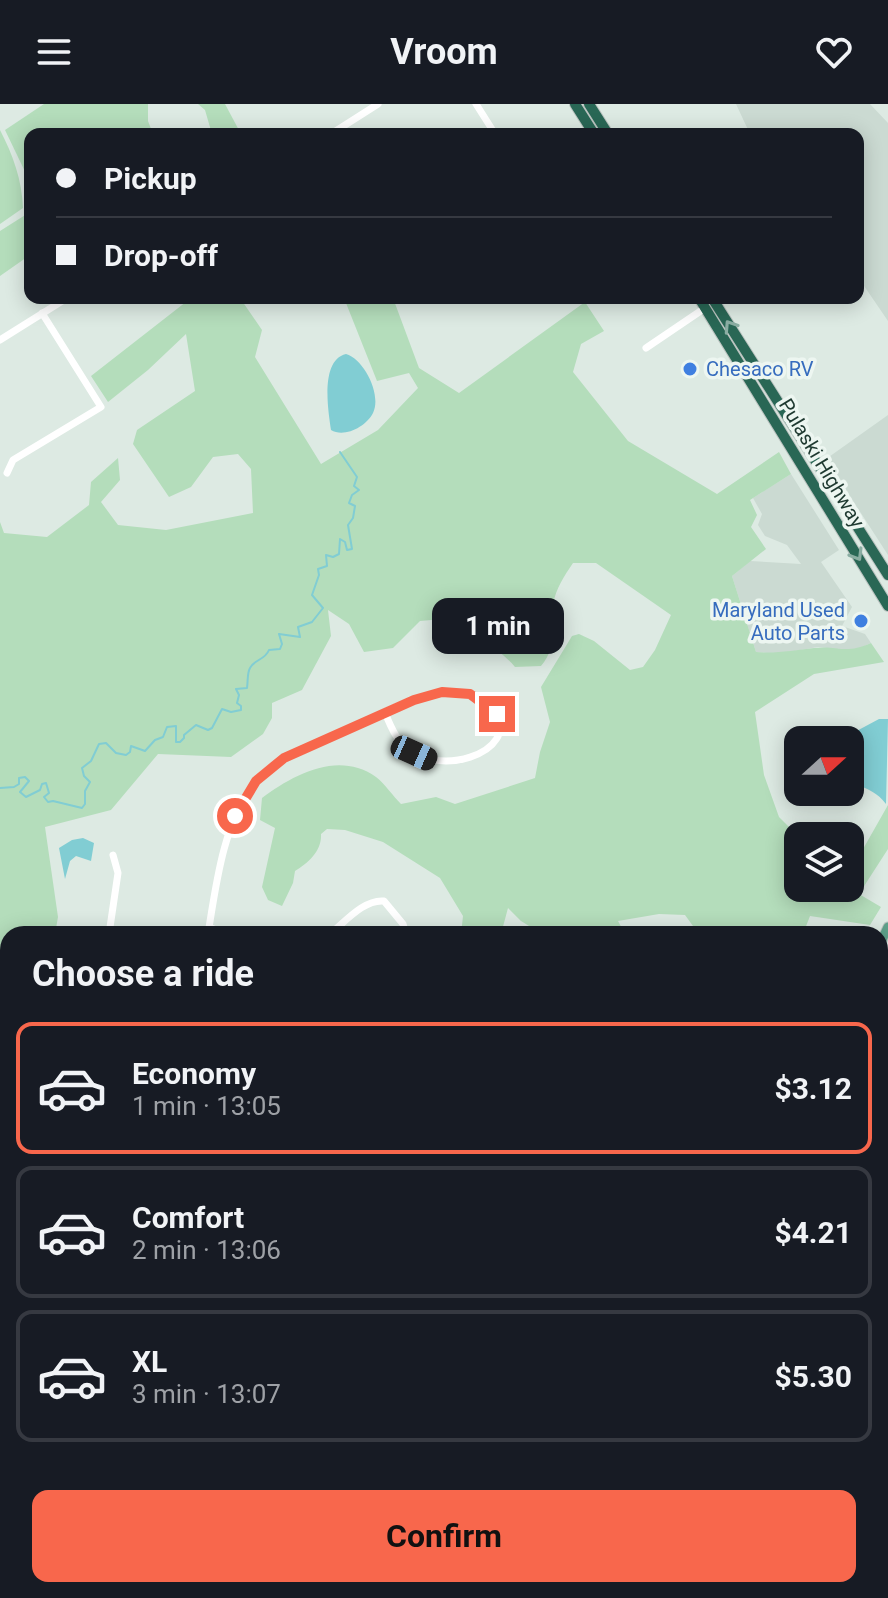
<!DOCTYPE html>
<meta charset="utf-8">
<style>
body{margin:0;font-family:Roboto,sans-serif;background:#20242c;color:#f1f3f6;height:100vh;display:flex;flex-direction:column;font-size:30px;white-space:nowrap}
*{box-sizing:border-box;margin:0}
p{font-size:26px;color:#9ea1a6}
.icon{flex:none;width:44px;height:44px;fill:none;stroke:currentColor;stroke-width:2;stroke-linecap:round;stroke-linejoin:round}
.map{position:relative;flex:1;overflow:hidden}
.sheet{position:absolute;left:0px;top:822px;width:888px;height:672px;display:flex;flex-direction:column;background:#171b24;border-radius:24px 24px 0 0;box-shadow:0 4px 20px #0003}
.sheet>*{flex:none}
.hud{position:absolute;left:24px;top:24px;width:840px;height:176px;border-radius:16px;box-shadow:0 4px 20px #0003;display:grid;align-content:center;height:176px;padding:0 32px;background:#171b24}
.needle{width:52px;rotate:69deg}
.fabs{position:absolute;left:784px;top:622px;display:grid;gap:16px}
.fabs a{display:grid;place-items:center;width:80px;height:80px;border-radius:16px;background:#171b24;box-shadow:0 4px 20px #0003;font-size:40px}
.end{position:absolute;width:36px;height:36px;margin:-18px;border:10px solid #f8674c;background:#fff;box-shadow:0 0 0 4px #fff}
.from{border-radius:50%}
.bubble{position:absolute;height:56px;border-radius:16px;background:#171b24;box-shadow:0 4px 20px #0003;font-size:26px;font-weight:700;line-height:56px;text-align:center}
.car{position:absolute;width:24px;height:48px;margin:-24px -12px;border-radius:10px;box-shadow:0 0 6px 2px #0007;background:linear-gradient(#222 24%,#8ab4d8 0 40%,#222 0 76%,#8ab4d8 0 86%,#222 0)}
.hud b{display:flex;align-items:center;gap:28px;height:76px;font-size:30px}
.hud b+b{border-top:2px solid #363941}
.hud i{width:20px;height:20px;background:#f1f3f6}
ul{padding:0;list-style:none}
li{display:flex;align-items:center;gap:24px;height:132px;margin:0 16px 12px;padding:0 16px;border:4px solid #363941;border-radius:16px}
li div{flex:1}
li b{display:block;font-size:30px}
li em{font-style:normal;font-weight:700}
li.on{border-color:#f8674c}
li>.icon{width:72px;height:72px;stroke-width:1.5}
h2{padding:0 32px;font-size:36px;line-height:96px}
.button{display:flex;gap:16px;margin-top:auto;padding:16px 32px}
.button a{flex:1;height:92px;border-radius:16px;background:#f8674c;color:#111;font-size:32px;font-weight:700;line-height:92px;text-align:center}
header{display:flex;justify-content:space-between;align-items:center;height:104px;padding:0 32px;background:#171b24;font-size:36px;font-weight:700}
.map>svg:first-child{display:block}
</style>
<header><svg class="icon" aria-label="menu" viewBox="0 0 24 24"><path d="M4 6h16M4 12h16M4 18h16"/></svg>Vroom<svg class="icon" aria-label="heart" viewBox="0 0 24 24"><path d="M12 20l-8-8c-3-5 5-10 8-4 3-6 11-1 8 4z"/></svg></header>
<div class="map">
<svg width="888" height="1494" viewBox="0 0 888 1494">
<rect width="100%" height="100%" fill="#ddeae3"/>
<path fill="#cbdad2" d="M736 0H870L888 19V217L858 173V30H750Z
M888 311V451L826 355Z
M791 370 839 446 821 458 852 503 842 522 865 530 871 539 855 547 818 543 777 550 756 548 732 472 750 457 801 460 787 441 765 432 758 421 762 410 753 394Z"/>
<path fill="#b4ddbb" d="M44 0H148V17L153 30H30V78L5 26Z
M198 0H225L241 30H212L205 6Z
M0 26C13 51 22 76 23 104L0 120Z
M30 108V151L0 172V127Z
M191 194H240L262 226 255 253 321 360 378 326 418 284 409 269 377 277 344 194H393L419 264 459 289 585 198 604 227 581 240 573 268 628 337 717 390 779 348 791 370 750 396 757 411 751 423 766 445 732 472 756 548C776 550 794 546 814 544 839 541 844 551 871 539L884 558 814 570 755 608 764 671 779 713 798 732V784H850V768L888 701V745L859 790 881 803 870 821 810 812 803 830H693V822L685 811 659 810 618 817 625 830H542L521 817 508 804 501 830H461L463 812 440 774 383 738 345 726 327 725 321 730C322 747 308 759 295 767L293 779 282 802 268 796 262 783 275 724 260 716 262 694C293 671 338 646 376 673 385 680 393 692 401 700L436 693 455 700 535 674 540 648 550 618 541 583 572 532 579 530 594 537 630 566 643 563 655 546 671 511 596 459H573C564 472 556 485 553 500 548 524 558 543 541 562L515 563C498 543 474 532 454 514L420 517 393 544 364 548 349 520 328 506 331 532 302 586 272 599V614L263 630 231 653 158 650 111 706 45 723 58 813 55 830H8V1110L0 1107V418L4 429 47 433 89 401 91 378 118 354 120 376 101 398 118 421 166 426 253 409 251 365 238 350 213 353 191 383 169 393 133 340 137 326 195 287 186 230 148 266 108 298 91 272Z
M0 1215 8 1223V1486H43L47 1494H0Z
M888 1263V1445L880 1441V1274Z
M117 1486H178L182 1494H121Z"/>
<path fill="#81cdd3" d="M346 250C364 255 382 291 373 309 366 323 344 334 331 326 328 306 320 256 346 250Z
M879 615H888L886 700C878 689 867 684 854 680L850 684 851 630Z
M83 734 94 739 91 757 76 752 70 757 65 775 59 744 72 736Z"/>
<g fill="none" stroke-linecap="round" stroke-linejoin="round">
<path stroke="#81cdd3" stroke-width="2" d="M0 684 14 683 19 680V674L25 673 29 677 20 688 26 693 40 686 42 680 46 679 49 689 44 693 48 698 53 697 82 704 85 700V687L90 678 84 672 82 664 91 657 99 640 106 639 116 649 126 651 130 648 131 642 145 647 155 636 163 633 167 623 176 622V638H180L184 634V631L196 621 208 626 212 624 222 605 231 608 241 606V602L237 599 239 591 236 585 247 584C248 578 247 569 250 564 255 555 265 556 269 546L280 545 282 540 279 530 300 533 298 523 312 518 323 504 312 491 319 471 318 465 327 462 326 451 333 453 339 450 340 435 345 438 347 446 352 445 348 421 353 414 355 402 349 399 352 391 359 386 354 382 357 373 340 348
M0 1486 4 1494"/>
<g stroke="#bcc4c1" stroke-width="11">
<path id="major" d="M880 840 888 823
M880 871 888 857
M581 1494 590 1486"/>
</g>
<g stroke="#bcc4c1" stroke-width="12">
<path id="highway" d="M575 0 594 30
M589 0 608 30
M699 194 888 502
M712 194 888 471"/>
</g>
<path stroke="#fff" stroke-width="7" d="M476 0 495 30
M331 30 378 0
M0 236 67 194
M646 244 705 204
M7 369 13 356 101 303 42 209
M209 823 225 830
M109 830 118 769 113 751
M208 830C216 781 223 720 254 680 261 670 272 662 282 656 297 646 316 641 332 633 367 618 402 596 439 589 459 586 482 591 494 608 524 647 432 680 399 636 393 629 389 618 385 609
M330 830C345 818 364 795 384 797L403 820 406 830
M880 1448 888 1452
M253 1486 259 1494
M616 1486 624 1494
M728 1486 735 1494
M659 1494 667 1486
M820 1494 829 1486"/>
<use href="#major" stroke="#5fa28b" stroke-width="9"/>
<use href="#highway" stroke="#296755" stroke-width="10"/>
</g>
<defs><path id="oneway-chevron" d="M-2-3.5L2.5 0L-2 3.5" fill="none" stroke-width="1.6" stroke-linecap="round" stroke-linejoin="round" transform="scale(2)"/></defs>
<g stroke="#8baea3">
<use href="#oneway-chevron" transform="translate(730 222) rotate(-123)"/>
<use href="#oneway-chevron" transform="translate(857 451) rotate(59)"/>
</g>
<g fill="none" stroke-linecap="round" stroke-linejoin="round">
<path stroke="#f8674c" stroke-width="10" d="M235 712 256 677 284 654 414 596 442 588 470 590 497 610"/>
</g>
<g fill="#3f7fe0" stroke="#edf6f1" stroke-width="3">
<circle cx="690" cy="265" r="8"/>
<circle cx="861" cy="517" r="8"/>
</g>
<g text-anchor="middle" stroke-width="7" stroke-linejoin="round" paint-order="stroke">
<g font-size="20" fill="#366cbe" stroke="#edf6f1" text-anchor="start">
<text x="706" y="272">Chesaco RV</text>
<text x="845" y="513" text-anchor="end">Maryland Used<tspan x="845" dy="23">Auto Parts</tspan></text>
</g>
<g font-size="20" fill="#1e3930" stroke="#edf6f1">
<text transform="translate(822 359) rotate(59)" y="7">Pulaski Highway</text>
</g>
</g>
</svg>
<div class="fabs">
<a><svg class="needle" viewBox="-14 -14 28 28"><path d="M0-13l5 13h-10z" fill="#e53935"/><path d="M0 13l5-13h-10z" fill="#9ea1a6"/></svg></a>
<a><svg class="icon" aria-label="layers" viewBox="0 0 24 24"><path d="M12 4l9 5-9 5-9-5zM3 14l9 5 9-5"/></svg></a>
</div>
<i class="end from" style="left:235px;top:712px"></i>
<i class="end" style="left:497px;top:610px"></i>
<div class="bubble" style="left:432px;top:494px;width:132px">1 min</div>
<i class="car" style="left:414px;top:649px;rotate:114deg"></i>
<div class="hud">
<b><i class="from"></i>Pickup</b>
<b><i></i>Drop-off</b>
</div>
<section class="sheet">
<h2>Choose a ride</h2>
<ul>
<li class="on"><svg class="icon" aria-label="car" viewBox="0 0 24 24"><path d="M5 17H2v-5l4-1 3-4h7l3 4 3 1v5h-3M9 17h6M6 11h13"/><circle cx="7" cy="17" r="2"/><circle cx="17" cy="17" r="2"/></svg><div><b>Economy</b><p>1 min · 13:05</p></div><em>$3.12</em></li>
<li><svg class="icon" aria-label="car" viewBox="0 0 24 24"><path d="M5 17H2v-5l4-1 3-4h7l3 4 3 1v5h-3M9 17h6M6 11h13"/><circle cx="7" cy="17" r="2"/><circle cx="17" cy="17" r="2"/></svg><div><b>Comfort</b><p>2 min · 13:06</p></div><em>$4.21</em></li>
<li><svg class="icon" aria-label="car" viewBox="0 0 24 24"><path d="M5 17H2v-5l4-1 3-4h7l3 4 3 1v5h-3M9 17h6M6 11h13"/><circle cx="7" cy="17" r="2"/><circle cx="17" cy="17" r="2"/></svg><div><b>XL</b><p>3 min · 13:07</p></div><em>$5.30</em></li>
</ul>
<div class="button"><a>Confirm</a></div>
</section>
</div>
